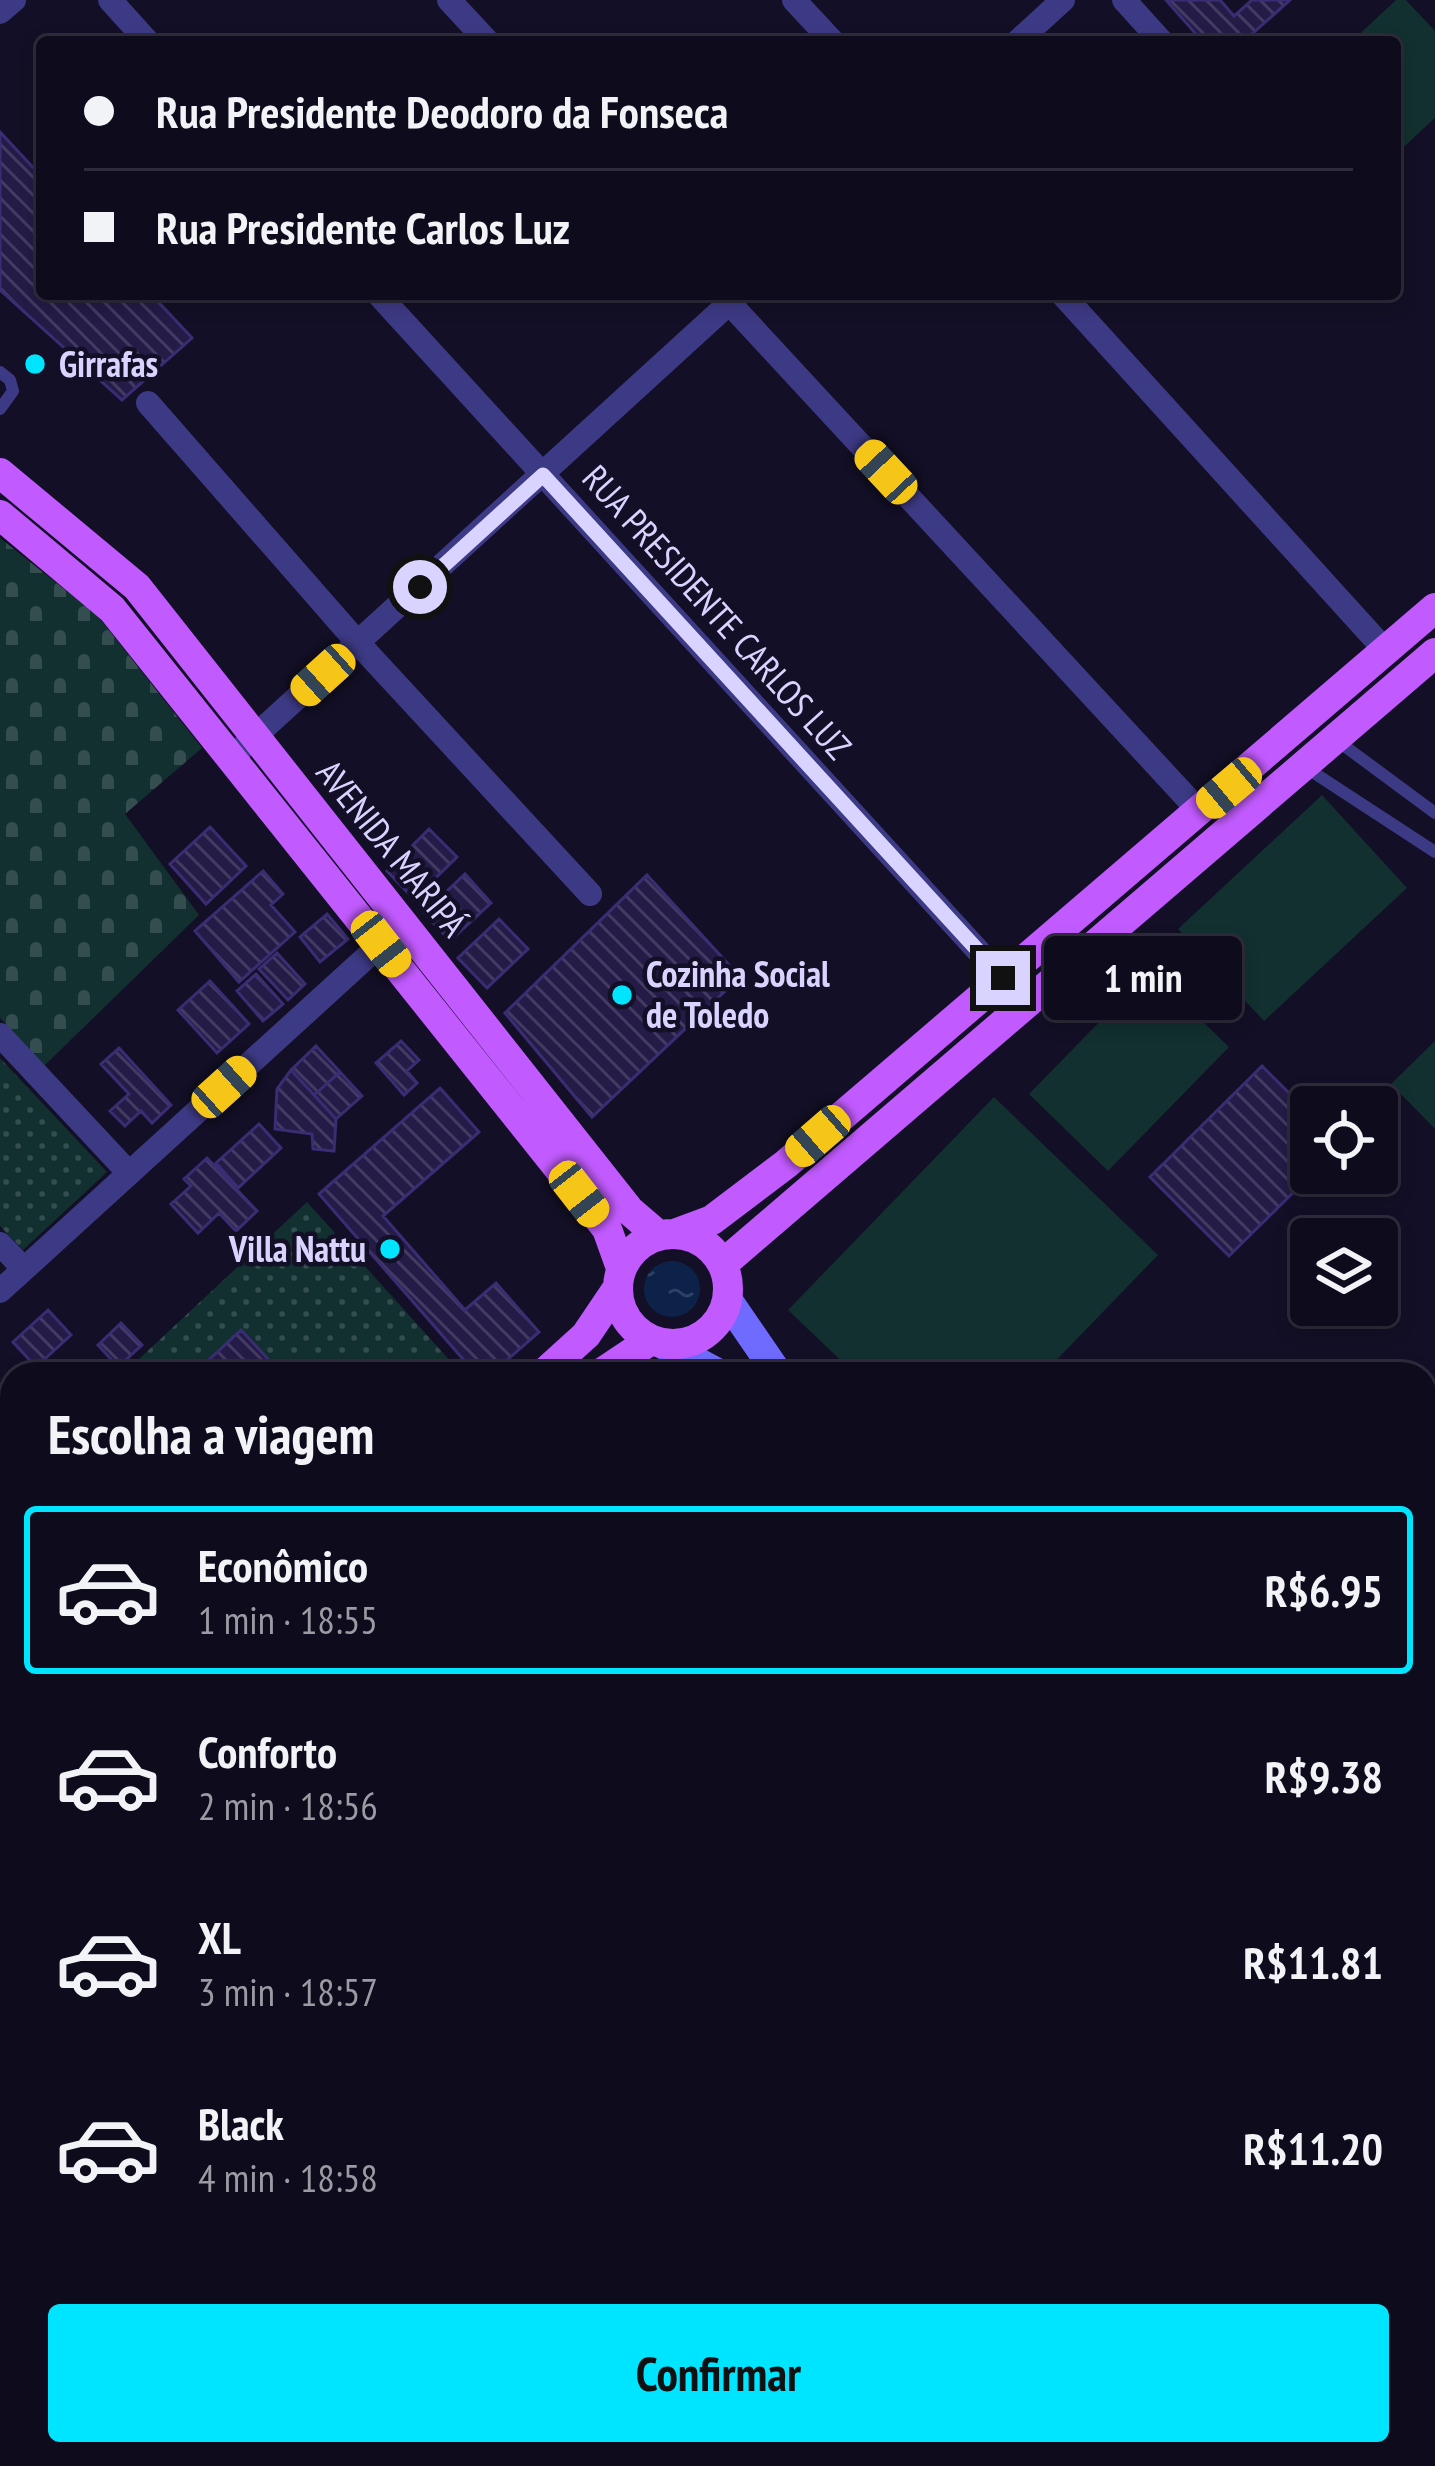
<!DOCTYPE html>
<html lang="pt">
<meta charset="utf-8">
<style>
body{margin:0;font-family:"PT Sans Narrow",sans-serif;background:#171425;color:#f1f3f6;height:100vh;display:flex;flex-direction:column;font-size:45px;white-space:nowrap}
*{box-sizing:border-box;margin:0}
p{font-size:39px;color:#9b9ba3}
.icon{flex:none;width:66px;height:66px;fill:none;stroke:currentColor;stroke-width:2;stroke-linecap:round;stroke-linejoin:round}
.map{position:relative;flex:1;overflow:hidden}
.details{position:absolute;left:0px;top:1362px;width:1437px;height:1104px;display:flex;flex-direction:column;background:#0e0b1c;border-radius:36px 36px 0 0;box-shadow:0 6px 18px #0003,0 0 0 3px #2e2b3b}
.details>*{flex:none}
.top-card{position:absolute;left:36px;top:36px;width:1365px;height:264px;border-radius:12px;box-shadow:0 6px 18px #0003,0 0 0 3px #2e2b3b;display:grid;align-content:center;height:264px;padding:0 48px;background:#0e0b1c}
.buttons{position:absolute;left:1290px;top:1086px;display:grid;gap:24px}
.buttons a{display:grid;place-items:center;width:108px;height:108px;border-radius:12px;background:#0e0b1c;box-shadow:0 6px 18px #0003,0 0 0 3px #2e2b3b;font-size:60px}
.end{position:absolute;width:54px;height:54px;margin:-27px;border:15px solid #d9d4ff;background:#111;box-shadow:0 0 0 6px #111}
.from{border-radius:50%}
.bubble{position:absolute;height:84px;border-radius:12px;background:#0e0b1c;box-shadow:0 6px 18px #0003,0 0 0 3px #2e2b3b;font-size:39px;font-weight:700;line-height:84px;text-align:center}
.car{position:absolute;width:36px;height:72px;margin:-36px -18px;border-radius:15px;box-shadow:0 0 9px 3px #0007;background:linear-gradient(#f5c518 24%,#345 0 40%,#f5c518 0 76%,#345 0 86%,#f5c518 0)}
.top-card b{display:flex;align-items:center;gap:42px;height:114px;font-size:45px}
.top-card b+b{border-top:3px solid #2e2b3b}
.top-card i{width:30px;height:30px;background:#f1f3f6}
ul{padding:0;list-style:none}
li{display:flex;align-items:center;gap:36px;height:168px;margin:0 24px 18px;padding:0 24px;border:6px solid transparent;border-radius:12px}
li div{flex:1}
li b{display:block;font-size:45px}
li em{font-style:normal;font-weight:700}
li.selected{border-color:#00e5ff}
li>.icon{width:108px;height:108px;stroke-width:1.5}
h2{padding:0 48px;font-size:54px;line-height:144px}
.cta{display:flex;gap:24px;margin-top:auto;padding:24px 48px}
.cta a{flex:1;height:138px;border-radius:12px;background:#00e5ff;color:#111;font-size:48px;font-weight:700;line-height:138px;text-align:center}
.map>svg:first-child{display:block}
</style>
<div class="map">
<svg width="1435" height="2466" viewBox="0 0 1435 2466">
<defs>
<pattern id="grass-dots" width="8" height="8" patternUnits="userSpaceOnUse" patternTransform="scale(3)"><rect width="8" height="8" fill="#12302f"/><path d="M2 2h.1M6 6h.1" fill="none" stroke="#344d4e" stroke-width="1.8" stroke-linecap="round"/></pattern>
<pattern id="cemetery-stones" width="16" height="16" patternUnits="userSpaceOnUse" patternTransform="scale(3)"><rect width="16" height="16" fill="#12302f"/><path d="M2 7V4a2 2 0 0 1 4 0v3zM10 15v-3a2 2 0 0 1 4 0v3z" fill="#344d4e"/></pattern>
<pattern id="water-ripples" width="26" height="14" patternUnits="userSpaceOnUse" patternTransform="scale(3)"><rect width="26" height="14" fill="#0c2248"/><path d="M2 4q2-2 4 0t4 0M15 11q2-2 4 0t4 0" fill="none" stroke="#2f4163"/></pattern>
<pattern id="building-back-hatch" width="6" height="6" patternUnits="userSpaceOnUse" patternTransform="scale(3)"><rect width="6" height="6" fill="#241b47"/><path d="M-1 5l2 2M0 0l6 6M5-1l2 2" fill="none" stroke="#433b63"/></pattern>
</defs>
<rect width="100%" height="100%" fill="#130f26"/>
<path fill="url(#grass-dots)" d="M0 1058 107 1172 23 1250 0 1226Z
M307 1202 462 1374H123Z
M12 1478V1828L0 1839V1489Z
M1425 2362 1435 2377V2466H1026L1040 2454H1425Z"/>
<path fill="url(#cemetery-stones)" d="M0 538 97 615 202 748 125 814 199 915 44 1066 0 1018Z"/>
<path fill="#12302f" d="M1396 0H1406L1435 31V118L1395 155V42H1351Z
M1322 795 1407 888 1264 1021 1178 929Z
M1150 970 1229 1047 1108 1171 1029 1094Z
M1435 1041V1129L1391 1084Z
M994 1097 1158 1255 1043 1374H855L788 1310Z
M12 2294V2382L0 2369V2305Z"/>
<path fill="url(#water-ripples)" d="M644 1289a28 28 0 1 1 56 0a28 28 0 1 1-56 0Z"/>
<path fill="url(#building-back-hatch)" stroke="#3b2d73" stroke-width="3" d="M1166 0H1220L1234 16 1252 0H1290L1243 42H1203Z
M0 132 42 177V294H151L192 338 122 400 0 290Z
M210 827 246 866 206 904 170 864Z
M429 829 457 857 414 899 387 871Z
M263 871 283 894 271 905 295 932 239 982 195 931Z
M465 874 491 903 450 941 424 913Z
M647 875 740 977 592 1117 505 1013Z
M327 914 348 939 320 962 300 937Z
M499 919 528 949 487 988 458 958Z
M277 953 305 984 288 1000 259 969Z
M256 974 283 1004 263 1021 237 991Z
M210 981 249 1024 217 1053 178 1010Z
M401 1041 419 1060 407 1071 417 1083 404 1095 376 1063Z
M316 1046 340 1072 314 1095 291 1070Z
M119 1048 171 1105 152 1123 141 1111 125 1126 110 1111 129 1094 101 1064Z
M1262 1066 1311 1115 1313 1173 1229 1256 1150 1177Z
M291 1070 336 1119 334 1151 313 1149 312 1134 275 1129 277 1089Z
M340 1072 362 1096 336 1119 314 1095Z
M440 1088 479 1132 383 1216 465 1310 496 1283 539 1332 491 1374H476L319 1194Z
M259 1124 281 1148 238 1188 216 1163Z
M207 1158 257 1211 236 1231 219 1213 198 1233 171 1204 191 1186 184 1179Z
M48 1310 71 1335 36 1367 13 1342Z
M121 1323 142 1345 118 1367 98 1345Z
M241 1330 268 1359 252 1374H202L198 1370Z
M0 2011 12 2024 10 2082 0 2071Z
M3 2090 12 2100V2120L0 2131Z
M12 2163V2199L8 2203 0 2194V2174Z
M223 2454H251L261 2466H217L213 2462Z
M830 2454H840L851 2466H819Z
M1135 2454H1205L1215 2466H1146Z"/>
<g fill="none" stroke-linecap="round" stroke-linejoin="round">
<path stroke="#3d3a85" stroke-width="12" d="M0 372 10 380 13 391 0 409
M1335 739 1435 813
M1305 767 1435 852
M1425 1544 1435 1541"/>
<path stroke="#3d3a85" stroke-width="24" d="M110 0 148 42
M449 0 488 42
M794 0 833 42
M1124 0 1162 42
M0 12 14 0
M1017 42 1063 0
M378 294 1003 978
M721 294 1200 812
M1062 294 1385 650
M148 403 358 643 590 894
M232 757 737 296
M0 1035 129 1173
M0 1244 24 1269
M0 1291 381 944
M0 2246 12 2235
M0 2414 12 2428
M36 2454 47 2466
M495 2454 506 2466
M136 2466 149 2454"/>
<path stroke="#3d3a85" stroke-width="30" d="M949 2466 963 2454
M992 2466 1005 2454"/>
<path stroke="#6f6bff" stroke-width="30" d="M728 1301 778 1374
M663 1344 719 1374
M1425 2253 1435 2269
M1425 2318 1435 2332"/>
<path stroke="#c25bff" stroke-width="30" d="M0 473 137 587 630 1211 658 1235
M0 515 112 609 607 1229 621 1268
M677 1233 712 1220 786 1164 1435 608
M618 1289a55 55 0 1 1 110 0a55 55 0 1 1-110 0Z
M723 1264 1435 653
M543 1374 586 1335 617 1289
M600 1374 651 1340
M0 1868 12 1857
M0 1916 12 1905"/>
</g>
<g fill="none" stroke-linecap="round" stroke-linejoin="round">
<path stroke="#d9d4ff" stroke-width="15" d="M420 587 543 475 1003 978"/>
</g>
<g fill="#00e5ff" stroke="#130f26" stroke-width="4.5">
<circle cx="35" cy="364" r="12"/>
<circle cx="622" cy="995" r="12"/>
<circle cx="390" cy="1249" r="12"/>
</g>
<g text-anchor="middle" stroke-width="9" stroke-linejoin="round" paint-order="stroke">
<g font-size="36" font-weight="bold" fill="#d9d4ff" stroke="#130f26" text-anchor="start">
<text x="59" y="377">Girrafas</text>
<text x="646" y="987">Cozinha Social<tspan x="646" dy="41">de Toledo</tspan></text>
<text x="366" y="1262" text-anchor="end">Villa Nattu</text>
</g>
<g font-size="36" fill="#d9d4ff" stroke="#130f26">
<text transform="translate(717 612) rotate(48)" y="13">RUA PRESIDENTE CARLOS LUZ</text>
<text transform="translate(392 848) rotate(51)" y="13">AVENIDA MARIPÁ</text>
</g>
</g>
</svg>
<div class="buttons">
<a><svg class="icon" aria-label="locate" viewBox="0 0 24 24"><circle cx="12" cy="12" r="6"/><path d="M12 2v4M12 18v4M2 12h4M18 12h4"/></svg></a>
<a><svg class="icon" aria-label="layers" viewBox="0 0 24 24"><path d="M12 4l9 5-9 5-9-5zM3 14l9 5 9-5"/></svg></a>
</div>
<i class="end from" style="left:420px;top:587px"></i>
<i class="end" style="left:1003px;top:978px"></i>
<div class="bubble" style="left:1044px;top:936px;width:198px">1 min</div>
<i class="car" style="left:886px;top:472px;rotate:317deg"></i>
<i class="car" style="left:323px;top:675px;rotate:228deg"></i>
<i class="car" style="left:1229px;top:788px;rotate:230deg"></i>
<i class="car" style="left:381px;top:944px;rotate:142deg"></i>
<i class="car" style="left:224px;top:1087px;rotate:48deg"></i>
<i class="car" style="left:818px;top:1136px;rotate:229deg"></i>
<i class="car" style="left:579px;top:1194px;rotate:142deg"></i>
<div class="top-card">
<b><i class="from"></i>Rua Presidente Deodoro da Fonseca</b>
<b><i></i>Rua Presidente Carlos Luz</b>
</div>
<section class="details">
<h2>Escolha a viagem</h2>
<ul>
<li class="selected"><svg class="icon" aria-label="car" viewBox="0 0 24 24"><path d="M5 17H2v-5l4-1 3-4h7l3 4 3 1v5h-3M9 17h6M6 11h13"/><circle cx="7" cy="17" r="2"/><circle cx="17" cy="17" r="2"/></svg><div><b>Econômico</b><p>1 min · 18:55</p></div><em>R$6.95</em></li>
<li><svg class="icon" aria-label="car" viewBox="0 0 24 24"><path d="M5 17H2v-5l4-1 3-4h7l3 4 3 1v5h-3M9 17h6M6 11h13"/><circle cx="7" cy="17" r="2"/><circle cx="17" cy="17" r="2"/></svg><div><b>Conforto</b><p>2 min · 18:56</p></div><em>R$9.38</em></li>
<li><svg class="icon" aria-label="car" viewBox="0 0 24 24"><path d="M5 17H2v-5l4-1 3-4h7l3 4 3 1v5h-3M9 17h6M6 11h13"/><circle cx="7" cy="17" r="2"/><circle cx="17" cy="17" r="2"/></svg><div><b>XL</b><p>3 min · 18:57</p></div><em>R$11.81</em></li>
<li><svg class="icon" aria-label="car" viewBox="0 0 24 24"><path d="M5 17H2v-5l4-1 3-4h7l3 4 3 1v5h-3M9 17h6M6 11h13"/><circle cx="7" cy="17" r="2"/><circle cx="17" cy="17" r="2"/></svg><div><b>Black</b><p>4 min · 18:58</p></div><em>R$11.20</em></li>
</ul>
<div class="cta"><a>Confirmar</a></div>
</section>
</div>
